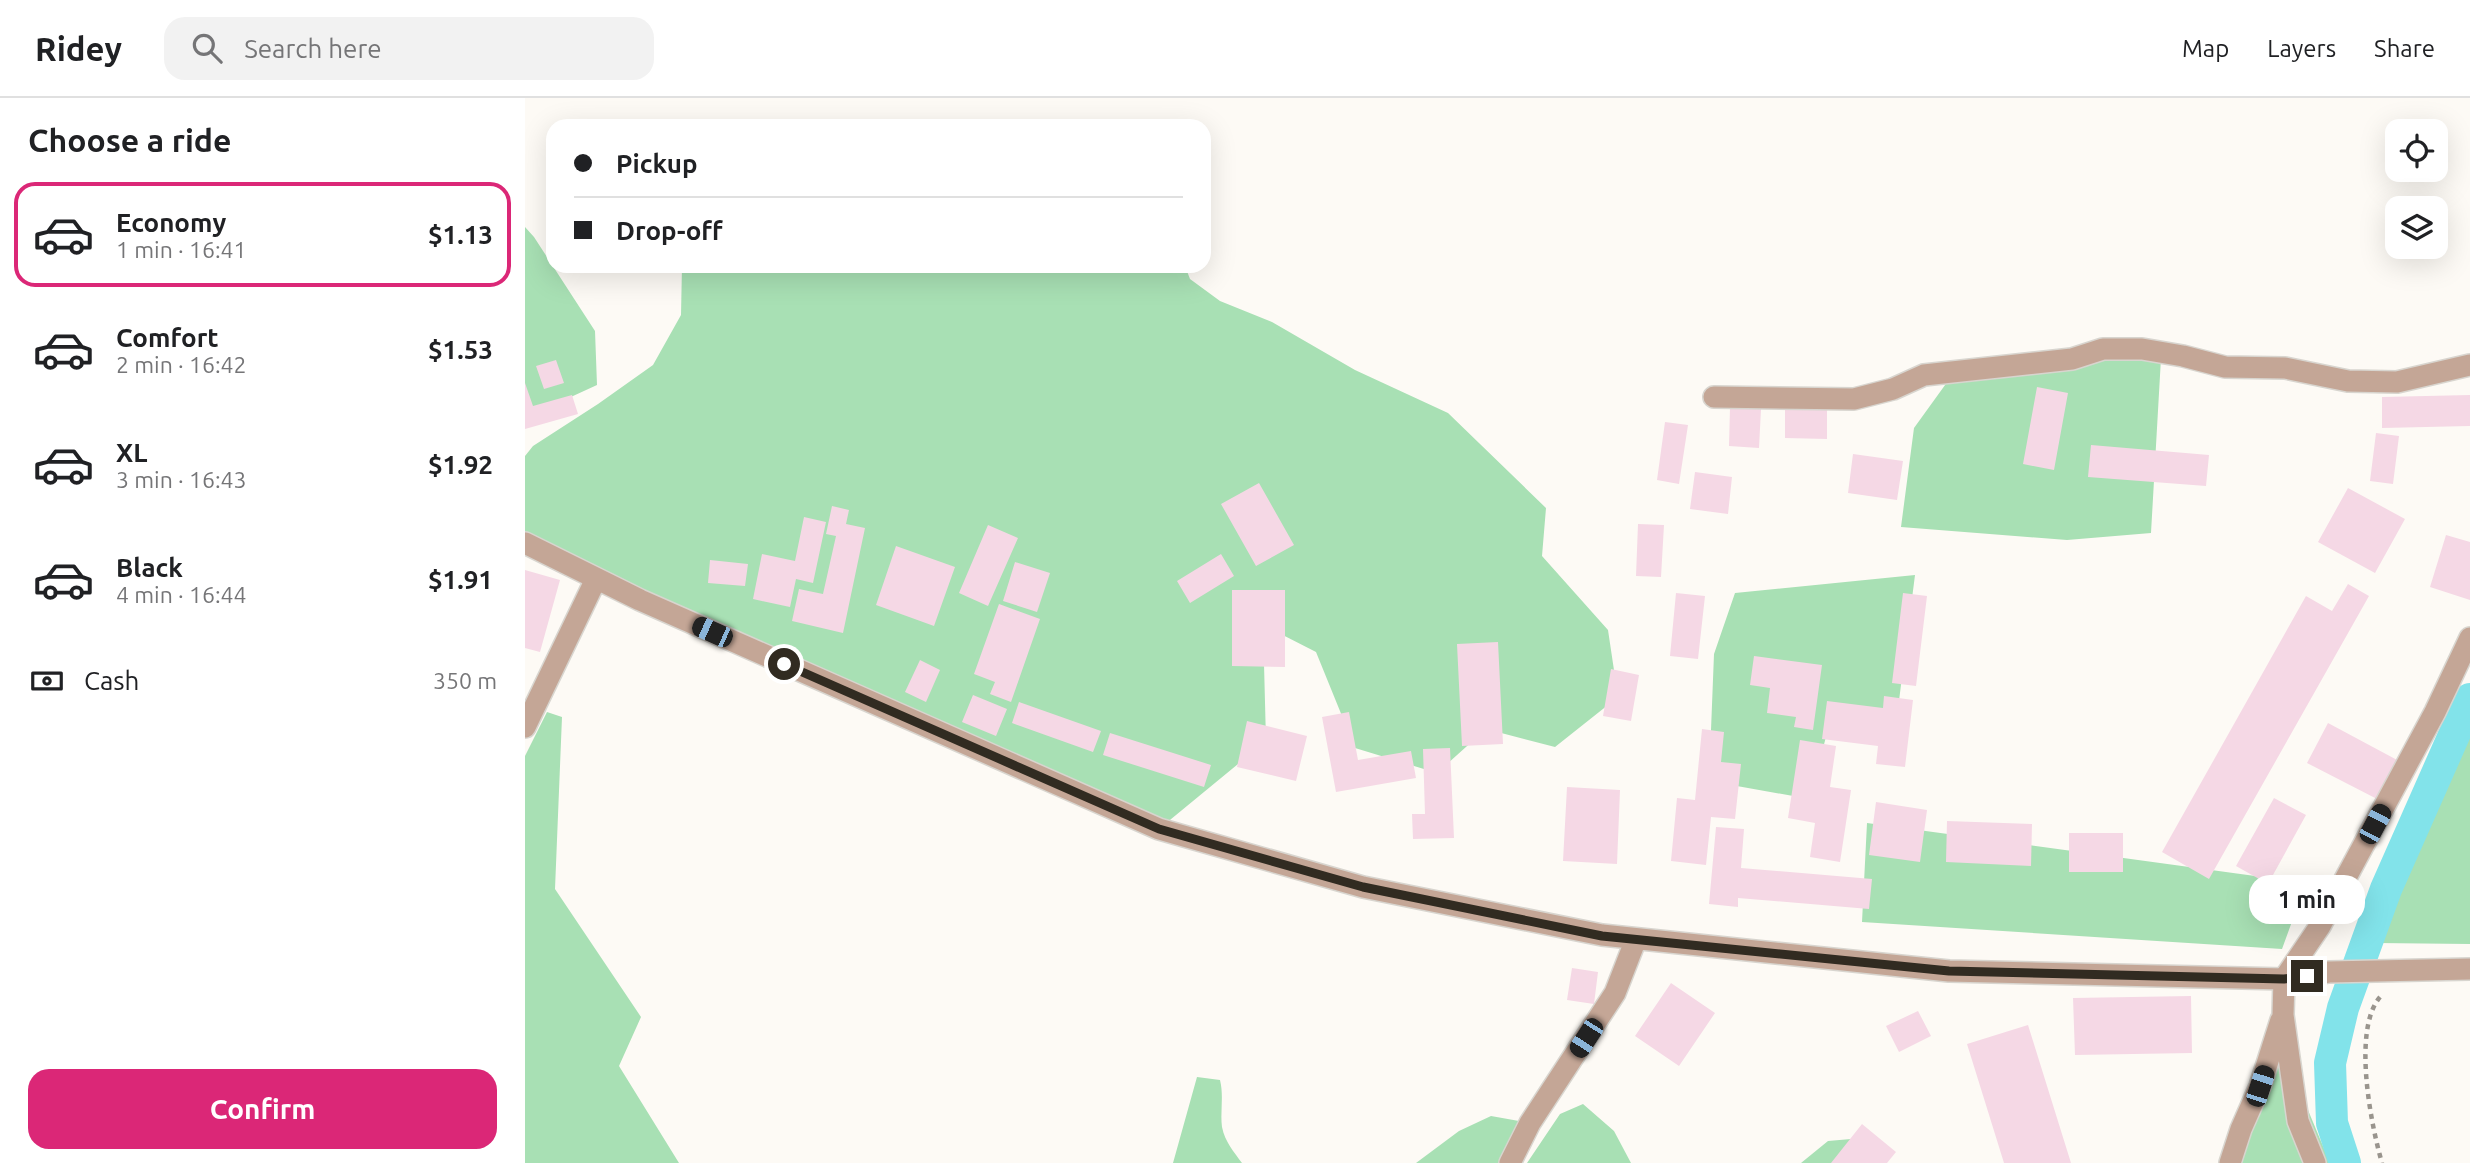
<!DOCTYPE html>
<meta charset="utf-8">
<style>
body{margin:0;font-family:Ubuntu,sans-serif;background:#f2f2f2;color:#202124;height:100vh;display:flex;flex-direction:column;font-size:26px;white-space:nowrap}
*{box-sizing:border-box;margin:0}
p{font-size:23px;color:#757577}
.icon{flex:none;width:38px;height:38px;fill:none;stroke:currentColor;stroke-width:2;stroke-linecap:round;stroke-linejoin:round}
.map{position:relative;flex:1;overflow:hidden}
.side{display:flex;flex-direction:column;background:#fff;width:525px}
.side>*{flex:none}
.guide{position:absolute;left:21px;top:21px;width:665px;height:154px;border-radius:21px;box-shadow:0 7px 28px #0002;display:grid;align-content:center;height:154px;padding:0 28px;background:#fff}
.buttons{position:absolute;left:1860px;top:21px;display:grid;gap:14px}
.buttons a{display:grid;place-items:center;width:63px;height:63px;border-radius:14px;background:#fff;box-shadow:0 7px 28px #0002;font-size:35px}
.end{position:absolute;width:32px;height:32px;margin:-16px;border:9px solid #312b21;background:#fff;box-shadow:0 0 0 4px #fff}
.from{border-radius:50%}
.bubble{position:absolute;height:49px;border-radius:21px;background:#fff;box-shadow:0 7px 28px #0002;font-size:23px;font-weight:700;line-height:49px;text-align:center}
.car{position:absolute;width:21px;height:42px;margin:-21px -10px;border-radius:9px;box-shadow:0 0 5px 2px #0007;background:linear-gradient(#222 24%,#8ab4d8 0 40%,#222 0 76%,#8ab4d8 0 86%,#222 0)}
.guide b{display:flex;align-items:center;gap:24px;height:66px;font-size:26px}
.guide b+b{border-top:2px solid #e0e0e0}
.guide i{width:18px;height:18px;background:#202124}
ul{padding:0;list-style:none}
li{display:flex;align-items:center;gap:21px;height:105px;margin:0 14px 10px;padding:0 14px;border:4px solid transparent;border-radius:21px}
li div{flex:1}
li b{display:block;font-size:26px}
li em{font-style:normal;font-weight:700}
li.on{border-color:#db2777}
li>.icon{width:63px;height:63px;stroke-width:1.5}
h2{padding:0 28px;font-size:32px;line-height:84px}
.pay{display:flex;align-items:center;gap:18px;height:77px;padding:0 28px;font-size:26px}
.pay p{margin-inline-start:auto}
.action{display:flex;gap:14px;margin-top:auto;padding:14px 28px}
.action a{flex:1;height:80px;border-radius:21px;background:#db2777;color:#fff;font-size:28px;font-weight:700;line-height:80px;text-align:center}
header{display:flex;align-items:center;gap:42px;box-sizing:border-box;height:98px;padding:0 35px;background:#fff;border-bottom:2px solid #e0e0e0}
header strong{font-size:33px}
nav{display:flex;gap:38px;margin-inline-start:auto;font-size:24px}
.search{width:490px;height:63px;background:#f2f2f2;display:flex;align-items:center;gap:18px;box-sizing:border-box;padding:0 24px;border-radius:21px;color:#757577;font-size:26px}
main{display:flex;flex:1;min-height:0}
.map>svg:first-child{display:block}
</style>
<header>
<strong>Ridey</strong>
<div class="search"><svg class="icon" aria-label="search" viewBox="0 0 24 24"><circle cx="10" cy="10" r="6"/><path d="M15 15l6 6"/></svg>Search here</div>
<nav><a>Map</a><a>Layers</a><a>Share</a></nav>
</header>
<main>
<section class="side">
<h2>Choose a ride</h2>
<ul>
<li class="on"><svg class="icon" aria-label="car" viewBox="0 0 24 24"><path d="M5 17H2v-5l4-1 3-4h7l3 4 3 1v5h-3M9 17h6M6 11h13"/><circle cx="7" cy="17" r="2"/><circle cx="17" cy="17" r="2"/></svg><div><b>Economy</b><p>1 min · 16:41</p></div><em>$1.13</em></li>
<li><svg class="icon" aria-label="car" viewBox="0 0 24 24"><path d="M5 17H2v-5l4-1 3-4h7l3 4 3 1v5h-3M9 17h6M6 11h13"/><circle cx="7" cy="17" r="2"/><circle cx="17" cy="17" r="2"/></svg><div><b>Comfort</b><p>2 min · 16:42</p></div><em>$1.53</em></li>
<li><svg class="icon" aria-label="car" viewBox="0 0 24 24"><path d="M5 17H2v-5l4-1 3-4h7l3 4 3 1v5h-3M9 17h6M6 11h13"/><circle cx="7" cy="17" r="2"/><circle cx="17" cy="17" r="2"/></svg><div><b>XL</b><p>3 min · 16:43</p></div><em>$1.92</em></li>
<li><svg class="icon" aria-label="car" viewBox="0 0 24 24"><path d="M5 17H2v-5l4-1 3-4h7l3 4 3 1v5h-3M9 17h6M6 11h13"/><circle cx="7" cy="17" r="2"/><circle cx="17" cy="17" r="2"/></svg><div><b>Black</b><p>4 min · 16:44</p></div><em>$1.91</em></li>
</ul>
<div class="pay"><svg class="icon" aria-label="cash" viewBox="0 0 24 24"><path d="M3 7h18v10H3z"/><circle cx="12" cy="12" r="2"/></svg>Cash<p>350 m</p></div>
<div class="action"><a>Confirm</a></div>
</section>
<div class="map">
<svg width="1945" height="1065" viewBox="0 0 1945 1065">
<rect width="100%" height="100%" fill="#fdfaf5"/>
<path fill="#a8e0b4" d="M0 129 9 139 70 233 72 287 0 320Z
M157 168H660L665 181 695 203 747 224 830 272 923 315 1021 410 1017 458 1083 532 1093 599 1030 649 961 631 912 675 830 650 791 554 738 527 741 643 634 731 0 445V358L8 348 73 306 128 267 156 217Z
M1517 257 1636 260 1626 435 1542 442 1376 429 1389 330 1428 276Z
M1390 477 1369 642 1304 627 1285 701 1184 683 1189 556 1210 495Z
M22 614 37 619 30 791 116 919 94 968 154 1065H0V658Z
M1945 615V846L1851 845 1920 671Z
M1342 725 1781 785 1757 851 1337 824Z
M1758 917 1778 1000 1805 1065H1705Z
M672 979 695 982C699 998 695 1014 697 1029 700 1044 709 1054 717 1065H648Z
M1058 1006 1089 1033 1106 1065H1002L1035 1016Z
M966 1018 1005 1025 985 1065H891L934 1033Z
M1326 1041 1354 1065H1276L1303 1043Z"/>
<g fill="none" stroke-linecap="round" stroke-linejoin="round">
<path stroke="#82e3ea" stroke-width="32" d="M1820 1065 1807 1025 1805 965 1818 910 1861 791 1945 601"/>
</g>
<path fill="#f5d8e5" d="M31 262 39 285 19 291 11 268Z
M0 285 8 308 47 297 53 316 0 331Z
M1512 289 1543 295 1529 372 1498 366Z
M1945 297V328L1857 330V299Z
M1205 310 1236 311 1234 350 1204 348Z
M1260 311 1302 312V341L1260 340Z
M1140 324 1163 327 1154 386 1132 382Z
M1851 335 1874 338 1868 386 1845 383Z
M1566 347 1684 357 1681 388 1563 379Z
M1328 356 1378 363 1372 402 1323 395Z
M1170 374 1207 379 1203 416 1165 411Z
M734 385 769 447 731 468 696 406Z
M1823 390 1880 421 1850 475 1793 444Z
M307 408 324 412 321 426 340 430 318 535 267 523 274 491 298 496 311 438 301 436Z
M279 419 301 424 288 485 271 481 265 509 228 501 237 456 270 463Z
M1113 426 1139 427 1136 479 1111 478Z
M463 427 493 440 463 508 434 495Z
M1921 437 1945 444V502L1905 489Z
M371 448 430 469 409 528 351 507Z
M696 456 709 478 665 505 652 483Z
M185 462 223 466 220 488 183 485Z
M490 464 525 475 512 514 478 503Z
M0 472 35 482 15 554 0 550Z
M1823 486 1844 498 1684 781 1637 754 1781 498 1807 513Z
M707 492H760V569L707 568Z
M1151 495 1180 498 1173 561 1145 558Z
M1378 495 1402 498 1391 588 1367 585Z
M474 506 515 521 486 604 465 596 470 584 449 576Z
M973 544 978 646 937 648 932 546Z
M1229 558 1297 567 1288 632 1269 629 1271 619 1242 615 1245 590 1225 587Z
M395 562 415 572 401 604 380 594Z
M1086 571 1114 577 1106 623 1078 618Z
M448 597 482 611 471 638 437 624Z
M1359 598 1388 602 1380 669 1351 666 1353 648 1297 641 1302 603 1358 610Z
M494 604 576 633 568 654 487 625Z
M824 614 833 662 886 653 891 680 811 694 797 619Z
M722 623 782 638 771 683 712 669Z
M1803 625 1874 663 1854 702 1782 665Z
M1177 631 1199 634 1196 664 1216 666 1210 721 1186 719 1181 767 1146 763 1152 700 1170 702Z
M585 635 686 667 679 689 578 657Z
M1275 642 1311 648 1305 689 1326 692 1315 764 1285 759 1290 725 1263 720Z
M925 650 929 740 888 741 887 716H900L898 651Z
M1042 689 1095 692 1092 766 1038 763Z
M1749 700 1781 717 1743 786 1711 768Z
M1351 704 1402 712 1395 764 1344 757Z
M1422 723 1507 726 1506 768 1421 764Z
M1191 729 1219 731 1216 770 1347 781 1344 811 1213 800V809L1184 806Z
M1544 735H1598V774H1544Z
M1047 870 1073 874 1069 906 1042 902Z
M1146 885 1190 915 1154 968 1110 938Z
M1666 898 1667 955 1550 957 1548 900Z
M1393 913 1406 938 1374 954 1361 928Z
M1503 927 1546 1065H1479L1442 946Z
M1337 1026 1371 1054 1362 1065H1306Z"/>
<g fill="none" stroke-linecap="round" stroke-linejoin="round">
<g stroke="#d8d5cf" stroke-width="24">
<path id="minor" d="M1189 299 1329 301 1368 291 1399 277 1547 261 1578 251H1617L1658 258 1700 269 1760 270 1823 283 1872 284 1945 267
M0 445 115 502 634 731 838 789 1077 837 1424 873 1759 881 1804 874 1945 871
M0 629 71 481
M985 1065 1005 1025 1090 895 1111 841
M1705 1065 1716 1031 1735 988 1756 922
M1790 1065 1773 1023 1758 917 1759 881 1795 828 1910 614 1945 540"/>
</g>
<path stroke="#99948d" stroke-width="4.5" stroke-dasharray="5 5" stroke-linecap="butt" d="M1855 899C1827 932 1846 1027 1857 1065"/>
<use href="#minor" stroke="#c4a696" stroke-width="21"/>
</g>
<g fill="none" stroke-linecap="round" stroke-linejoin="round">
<path stroke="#312b21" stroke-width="9" d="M259 566 634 731 838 789 1077 838 1424 873 1759 881 1782 878"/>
</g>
</svg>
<div class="buttons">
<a><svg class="icon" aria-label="locate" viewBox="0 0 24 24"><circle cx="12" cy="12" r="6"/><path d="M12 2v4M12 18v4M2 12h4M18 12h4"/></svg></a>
<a><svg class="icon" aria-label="layers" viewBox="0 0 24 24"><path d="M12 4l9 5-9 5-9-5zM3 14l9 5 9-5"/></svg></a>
</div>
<i class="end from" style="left:259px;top:566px"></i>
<i class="end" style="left:1782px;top:878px"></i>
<div class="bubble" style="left:1724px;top:777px;width:116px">1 min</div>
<i class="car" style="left:187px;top:534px;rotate:294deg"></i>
<i class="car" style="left:1850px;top:726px;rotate:28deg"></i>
<i class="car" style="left:1061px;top:940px;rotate:213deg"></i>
<i class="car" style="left:1735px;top:988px;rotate:18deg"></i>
<div class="guide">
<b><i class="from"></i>Pickup</b>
<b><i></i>Drop-off</b>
</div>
</div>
</main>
